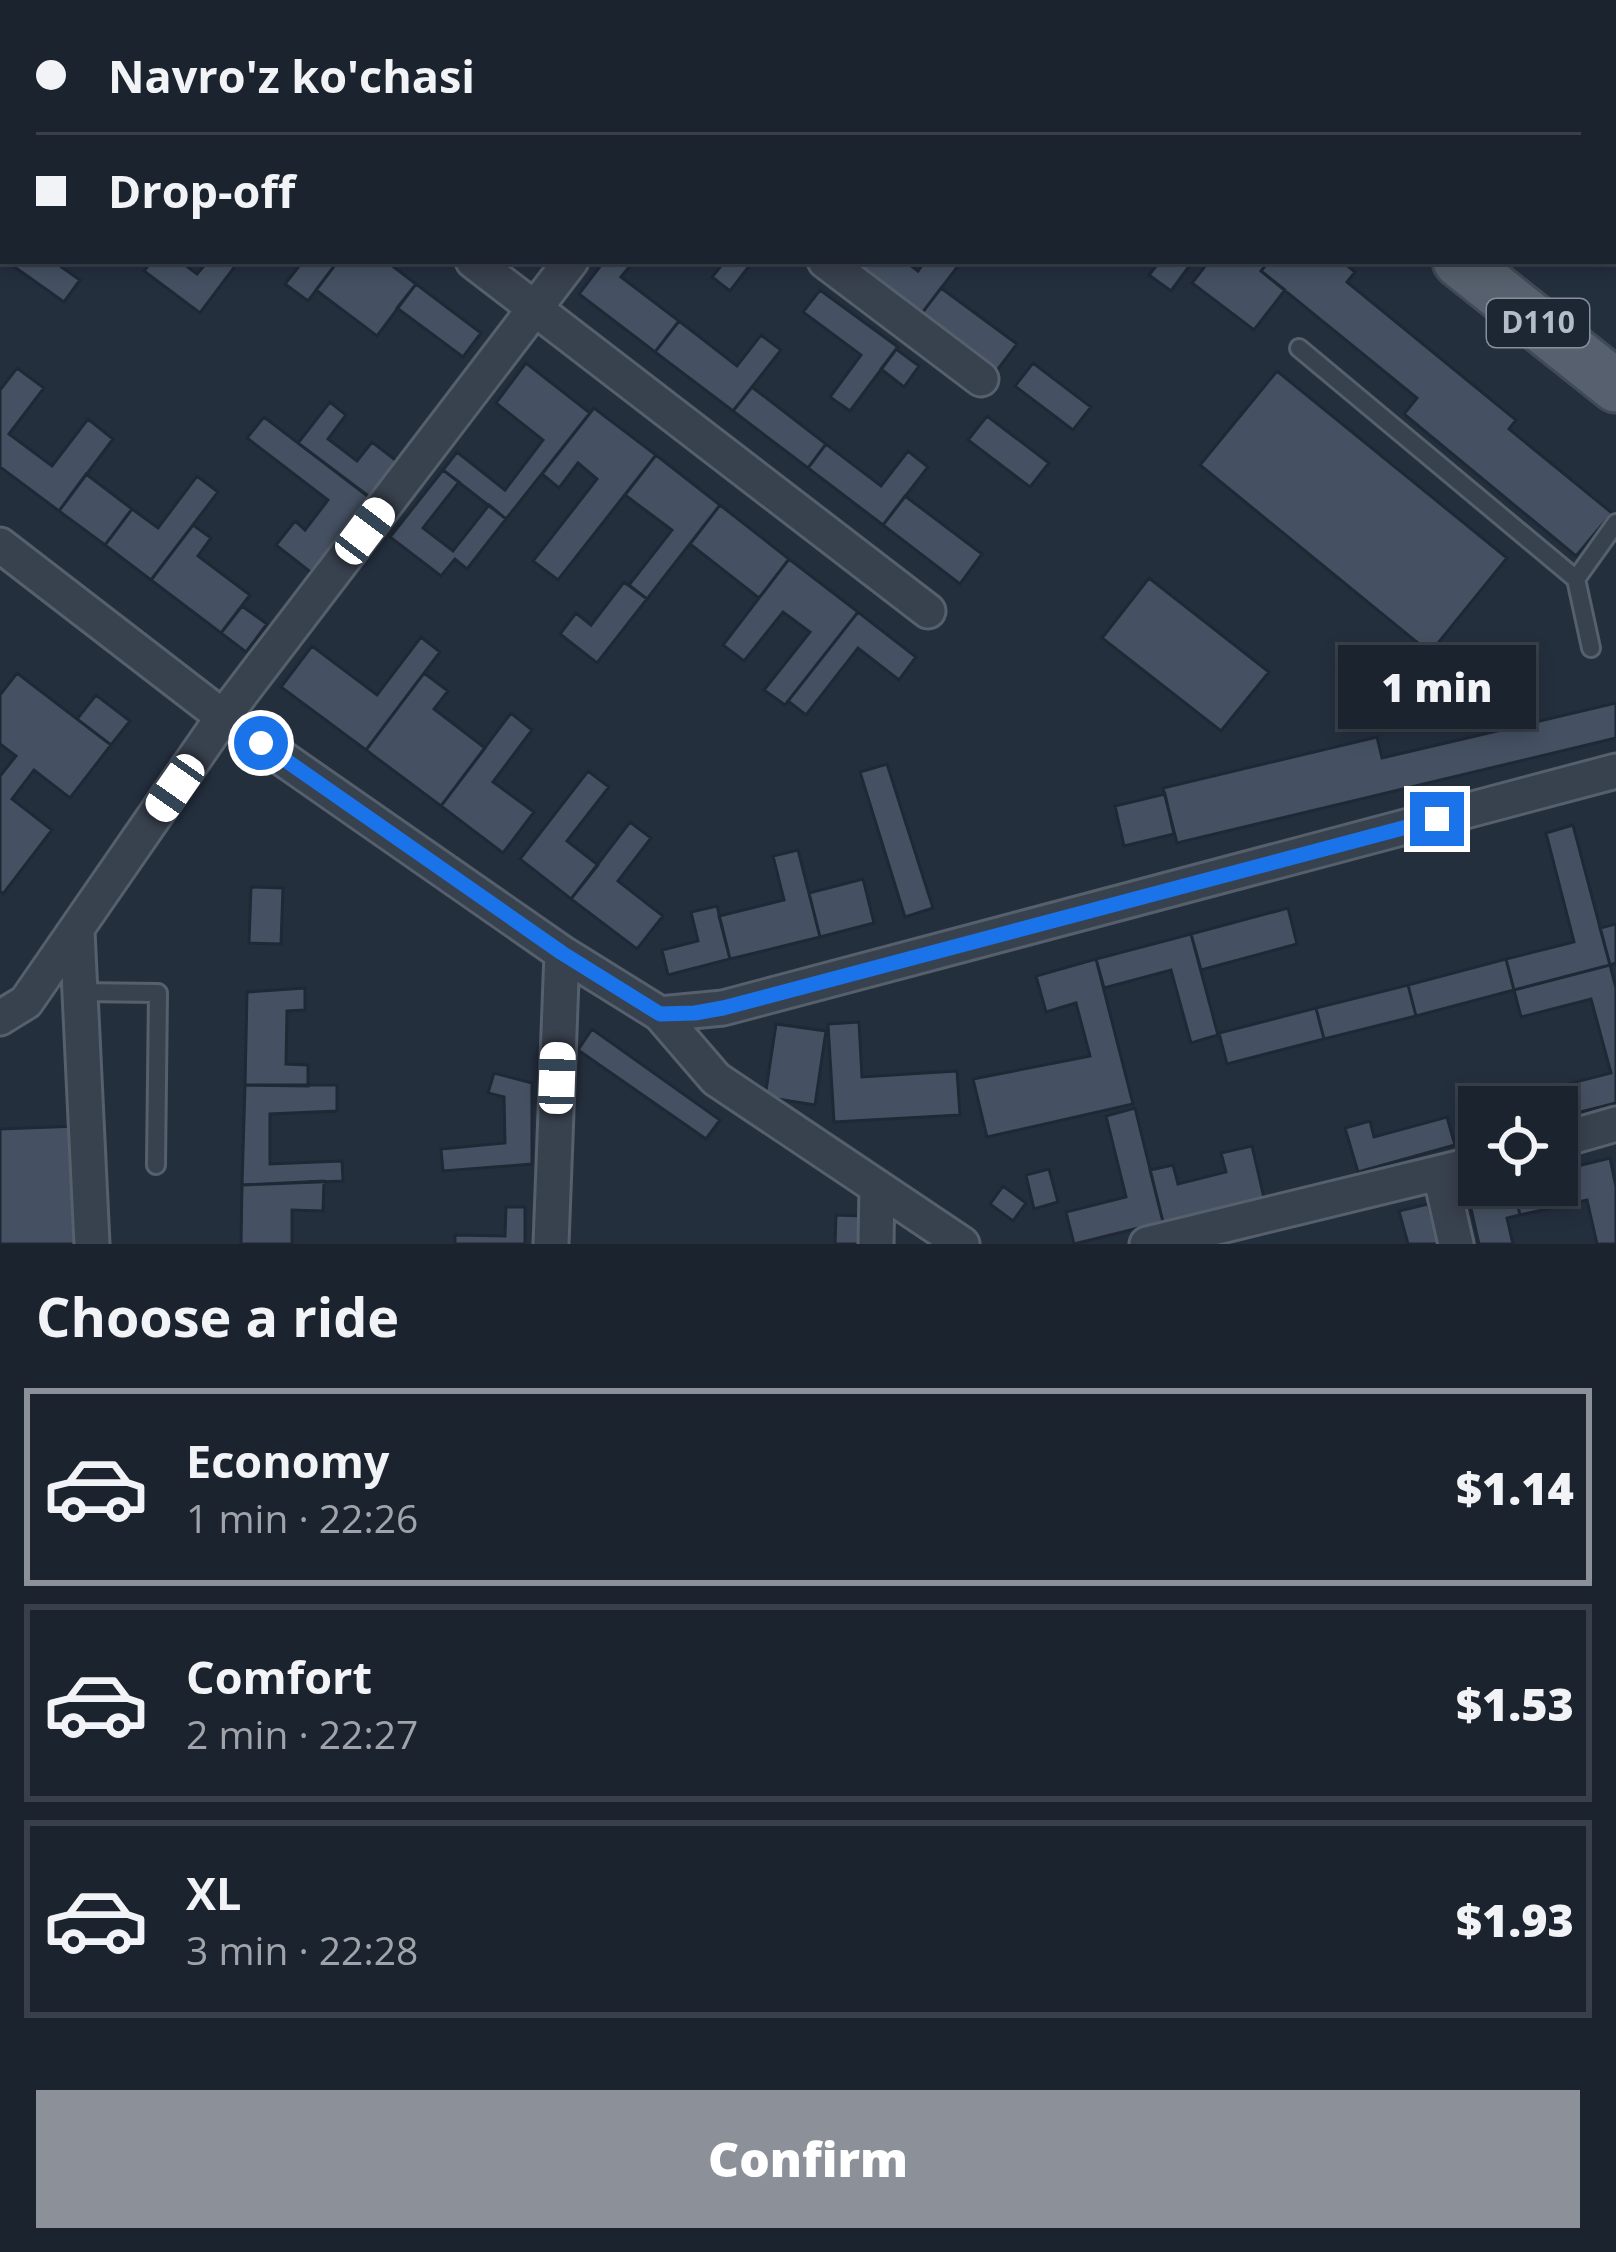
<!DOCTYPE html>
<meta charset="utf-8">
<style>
body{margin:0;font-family:"Open Sans",sans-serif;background:#282f3a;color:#f1f3f6;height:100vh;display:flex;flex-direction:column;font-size:45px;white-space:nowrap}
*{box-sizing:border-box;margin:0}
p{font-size:39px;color:#a0a4aa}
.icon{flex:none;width:66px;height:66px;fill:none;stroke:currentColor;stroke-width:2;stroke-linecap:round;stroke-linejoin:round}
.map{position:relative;height:1244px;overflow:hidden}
.side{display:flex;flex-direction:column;background:#1b232e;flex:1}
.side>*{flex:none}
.banner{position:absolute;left:0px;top:0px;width:1617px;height:264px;box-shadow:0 6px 18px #0003,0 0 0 3px #39404a;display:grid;align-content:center;height:264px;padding:0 36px;background:#1b232e}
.controls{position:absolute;left:1458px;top:1086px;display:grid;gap:24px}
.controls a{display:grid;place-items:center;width:120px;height:120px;border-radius:0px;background:#1b232e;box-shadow:0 6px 18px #0003,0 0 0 3px #39404a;font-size:60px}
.end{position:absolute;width:54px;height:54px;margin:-27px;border:15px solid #1a73e8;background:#fff;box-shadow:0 0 0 6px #fff}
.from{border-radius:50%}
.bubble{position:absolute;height:84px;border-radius:0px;background:#1b232e;box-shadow:0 6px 18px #0003,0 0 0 3px #39404a;font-size:39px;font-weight:800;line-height:84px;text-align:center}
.car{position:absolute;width:36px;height:72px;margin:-36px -18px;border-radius:15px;box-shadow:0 0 9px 3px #0007;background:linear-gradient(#fff 24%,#345 0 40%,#fff 0 76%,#345 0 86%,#fff 0)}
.banner b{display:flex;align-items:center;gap:42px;height:114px;font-size:45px}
.banner b+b{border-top:3px solid #39404a}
.banner i{width:30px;height:30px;background:#f1f3f6}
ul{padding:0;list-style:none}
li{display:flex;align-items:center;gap:36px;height:198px;margin:0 24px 18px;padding:0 12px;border:6px solid #39404a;border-radius:0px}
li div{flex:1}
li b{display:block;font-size:45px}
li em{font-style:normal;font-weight:800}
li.on{border-color:#8c9099}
li>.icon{width:108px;height:108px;stroke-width:1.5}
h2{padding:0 36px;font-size:54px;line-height:144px}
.cta{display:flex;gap:24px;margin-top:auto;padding:24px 36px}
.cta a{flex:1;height:138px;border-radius:0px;background:#8c9099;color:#fff;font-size:48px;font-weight:800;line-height:138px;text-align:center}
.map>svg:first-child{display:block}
</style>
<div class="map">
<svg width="1616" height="1244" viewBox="0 0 1616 1244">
<rect width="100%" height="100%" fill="#242f3e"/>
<path fill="#455162" stroke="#1f2835" stroke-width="3" d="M509 0H640L638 3H513Z
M6 261H53L80 280 64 302Z
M152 261H180L197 274 208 261H239L200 313 144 271Z
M303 261H338L308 301 285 284Z
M338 261H386L416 284 377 336 316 290Z
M604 261H634L621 277 679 321 655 352 579 294Z
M725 261H753L730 291 712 277Z
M846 261H905L918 271 925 261H962L919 317Z
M1160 261H1193L1171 291 1149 275Z
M1209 261H1269L1261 271 1285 290 1254 330 1192 283Z
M1269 261H1342L1355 272 1347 282 1516 420 1509 429 1612 513 1576 556 1404 414 1417 398 1261 271Z
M416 284 481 333 463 357 397 308Z
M941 288 1017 344 995 373 919 317Z
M820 290 898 347 850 411 830 397 861 355 803 312Z
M679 321 737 366 761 335 781 350 733 411 655 352Z
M896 349 919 366 904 387 881 369Z
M526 363 590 413 506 519 443 470 457 452 505 490 543 440 496 403Z
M1033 363 1091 407 1073 430 1015 386Z
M17 368 44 388 9 434 52 466 88 419 113 439 59 511 0 467V390Z
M1277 371 1507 558 1430 653 1200 465Z
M752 387 826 444 808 468 733 411Z
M330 402 346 415 328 439 357 461 372 442 398 462 371 498 298 443Z
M594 408 656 455 558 580 533 561 597 479 578 463 559 488 542 474Z
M987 416 1049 463 1030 487 968 440Z
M264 417 374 501 313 574 276 545 295 521 305 530 328 500 247 438Z
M826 444 881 486 908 451 928 467 883 525 808 468Z
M656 455 720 505 647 599 629 585 672 530 625 495Z
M443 470 459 482 423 528 453 551 489 505 506 519 467 569 455 559 441 576 390 537Z
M86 474 132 509 105 545 59 511Z
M197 476 218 492 151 580 105 545 132 509 158 528Z
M905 496 982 554 960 584 883 525Z
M720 505 789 559 759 598 690 544Z
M193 525 211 538 198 556 250 595 221 633 151 580Z
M789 559 858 612 785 705 764 690 810 632 783 612 744 661 723 645Z
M1149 578 1269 672 1221 731 1102 638Z
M624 582 647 599 597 663 560 634 576 613 591 625Z
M242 606 267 624 246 652 221 633Z
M858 612 916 657 899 680 858 648 806 715 788 701Z
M421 637 440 652 366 750 281 687 312 646 377 695Z
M17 673 111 745 70 798 34 770 12 799 52 830 3 894 0 891V776L16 756 0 744V695Z
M424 673 448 691 434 709 485 748 441 806 366 750Z
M96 695 130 721 111 745 77 719Z
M1616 703V738L1177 843 1163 788 1377 737 1382 758Z
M511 713 532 730 493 782 534 812 503 853 441 806Z
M887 764 933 908 905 917 860 772Z
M588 771 609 787 567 841 598 865 571 899 520 859Z
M1165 794 1174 834 1124 846 1115 806Z
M630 822 651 838 618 881 663 916 637 949 571 899Z
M1573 825 1610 965 1514 990 1506 959 1574 942 1546 833Z
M798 850 820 937 730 959 719 916 784 900 773 856Z
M863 879 874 923 820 937 809 893Z
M251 887 283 888 281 944 249 943Z
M717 906 730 959 668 975 662 950 698 941 691 912Z
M1288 908 1297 944 1201 970 1191 934Z
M1616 924V963L1610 965 1600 928Z
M1191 934 1218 1035 1191 1043 1171 970 1104 988 1096 959Z
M1096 959 1133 1104 987 1137 973 1079 1090 1056 1076 1003 1046 1012 1036 976Z
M1506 959 1514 990 1416 1016 1408 985Z
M1610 965 1616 988V1103L1557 1118V1107H1544L1540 1091 1611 1073 1591 999 1521 1017 1514 990Z
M1408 985 1416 1016 1324 1039 1316 1008Z
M305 988V1010L287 1011 286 1064 308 1065V1086L245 1085 247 992Z
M1316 1008 1324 1039 1227 1064 1219 1033Z
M859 1022 862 1077 957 1071 960 1115 834 1122 828 1024Z
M776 1024 826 1031 815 1105 765 1097Z
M592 1029 720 1120 706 1139 578 1050Z
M494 1073 532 1083V1164L443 1171 441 1149 505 1143 504 1097 488 1093Z
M245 1085H337V1111L270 1114V1164L342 1161 343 1181 242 1185Z
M1540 1091 1544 1107H1495L1494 1103Z
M1135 1108 1163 1222 1074 1244 1066 1212 1126 1197 1106 1116Z
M1447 1117 1455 1145 1358 1172 1345 1128 1370 1121 1374 1137Z
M79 1126 82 1244H0V1129Z
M1252 1146 1264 1198 1163 1222 1150 1170 1173 1165 1178 1184 1226 1172 1221 1153Z
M1610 1158 1616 1187V1244H1597L1587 1200 1520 1215 1513 1185H1557V1171Z
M1049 1169 1058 1202 1034 1209 1026 1175Z
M324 1181 323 1211 292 1210V1244H241L242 1185Z
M1494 1185H1513L1520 1215 1507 1218 1513 1244H1479L1467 1191Z
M1003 1186 1026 1203 1013 1221 990 1204Z
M1428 1204 1439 1244H1408L1399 1211Z
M506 1207H525V1244H455V1235L505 1236Z
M836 1215 864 1216 863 1244H835Z"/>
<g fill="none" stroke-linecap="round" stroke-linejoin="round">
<g stroke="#565f6c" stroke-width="22">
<path id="service" d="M1299 348 1576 579 1616 523
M1576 579 1591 648
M80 992 158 993 156 1165"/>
</g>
<g stroke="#565f6c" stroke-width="39">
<path id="minor" d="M140 0 143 3
M480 0 484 3
M99 3 101 0
M764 3 766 0
M0 139 3 135
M473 261 928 611
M825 261 981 379
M0 545 223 717 562 953 660 1014 716 1079 962 1244
M77 931 92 1244
M660 1014 723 1008 1616 771
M0 1018 26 1002 223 717 571 261
M1557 1141 1616 1124
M1440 1174 1456 1244
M551 1244 562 953
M876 1244 877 1187
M1147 1244 1479 1163"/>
</g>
<g stroke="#414a57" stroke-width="57">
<path id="primary" d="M1131 0 1135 3
M1459 261 1616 386"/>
</g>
<use href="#service" stroke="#38414e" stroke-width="16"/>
<use href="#minor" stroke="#38414e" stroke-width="33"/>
<use href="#primary" stroke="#56606e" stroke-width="51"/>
</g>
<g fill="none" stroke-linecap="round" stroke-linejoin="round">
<path stroke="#1a73e8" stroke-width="15" d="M261 743 562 953 660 1014 695 1013 723 1008 1437 819"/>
</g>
<g text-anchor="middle" stroke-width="9" stroke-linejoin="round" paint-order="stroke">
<rect fill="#1d2633" stroke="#878f9c" stroke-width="3" x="1487" y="299" width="102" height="48" rx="9"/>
<g font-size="30" font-weight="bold" fill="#b4bcc9">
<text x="1538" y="333">D110</text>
</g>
</g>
</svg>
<div class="controls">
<a><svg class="icon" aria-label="locate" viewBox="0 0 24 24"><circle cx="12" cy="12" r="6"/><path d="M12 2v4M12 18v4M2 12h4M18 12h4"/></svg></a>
</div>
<i class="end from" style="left:261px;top:743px"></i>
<i class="end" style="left:1437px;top:819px"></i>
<div class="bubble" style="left:1338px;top:645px;width:198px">1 min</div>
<i class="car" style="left:365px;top:531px;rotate:37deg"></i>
<i class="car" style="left:175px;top:788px;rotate:215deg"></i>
<i class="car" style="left:557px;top:1078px;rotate:2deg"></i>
<div class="banner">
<b><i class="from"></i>Navro'z ko'chasi</b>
<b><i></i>Drop-off</b>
</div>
</div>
<section class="side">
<h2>Choose a ride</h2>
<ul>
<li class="on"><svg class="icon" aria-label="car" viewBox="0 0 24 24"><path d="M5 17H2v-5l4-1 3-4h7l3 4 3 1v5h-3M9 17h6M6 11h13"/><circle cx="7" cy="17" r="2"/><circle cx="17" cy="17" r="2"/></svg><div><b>Economy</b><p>1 min · 22:26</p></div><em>$1.14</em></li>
<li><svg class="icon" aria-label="car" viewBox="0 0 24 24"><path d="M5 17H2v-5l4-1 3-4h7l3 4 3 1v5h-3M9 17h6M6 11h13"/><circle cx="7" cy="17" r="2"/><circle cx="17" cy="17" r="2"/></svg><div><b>Comfort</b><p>2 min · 22:27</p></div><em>$1.53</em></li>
<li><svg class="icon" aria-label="car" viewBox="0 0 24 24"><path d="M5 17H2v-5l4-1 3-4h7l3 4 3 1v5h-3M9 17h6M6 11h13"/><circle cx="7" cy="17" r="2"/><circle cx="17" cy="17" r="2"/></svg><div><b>XL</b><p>3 min · 22:28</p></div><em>$1.93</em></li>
</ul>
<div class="cta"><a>Confirm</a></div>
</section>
